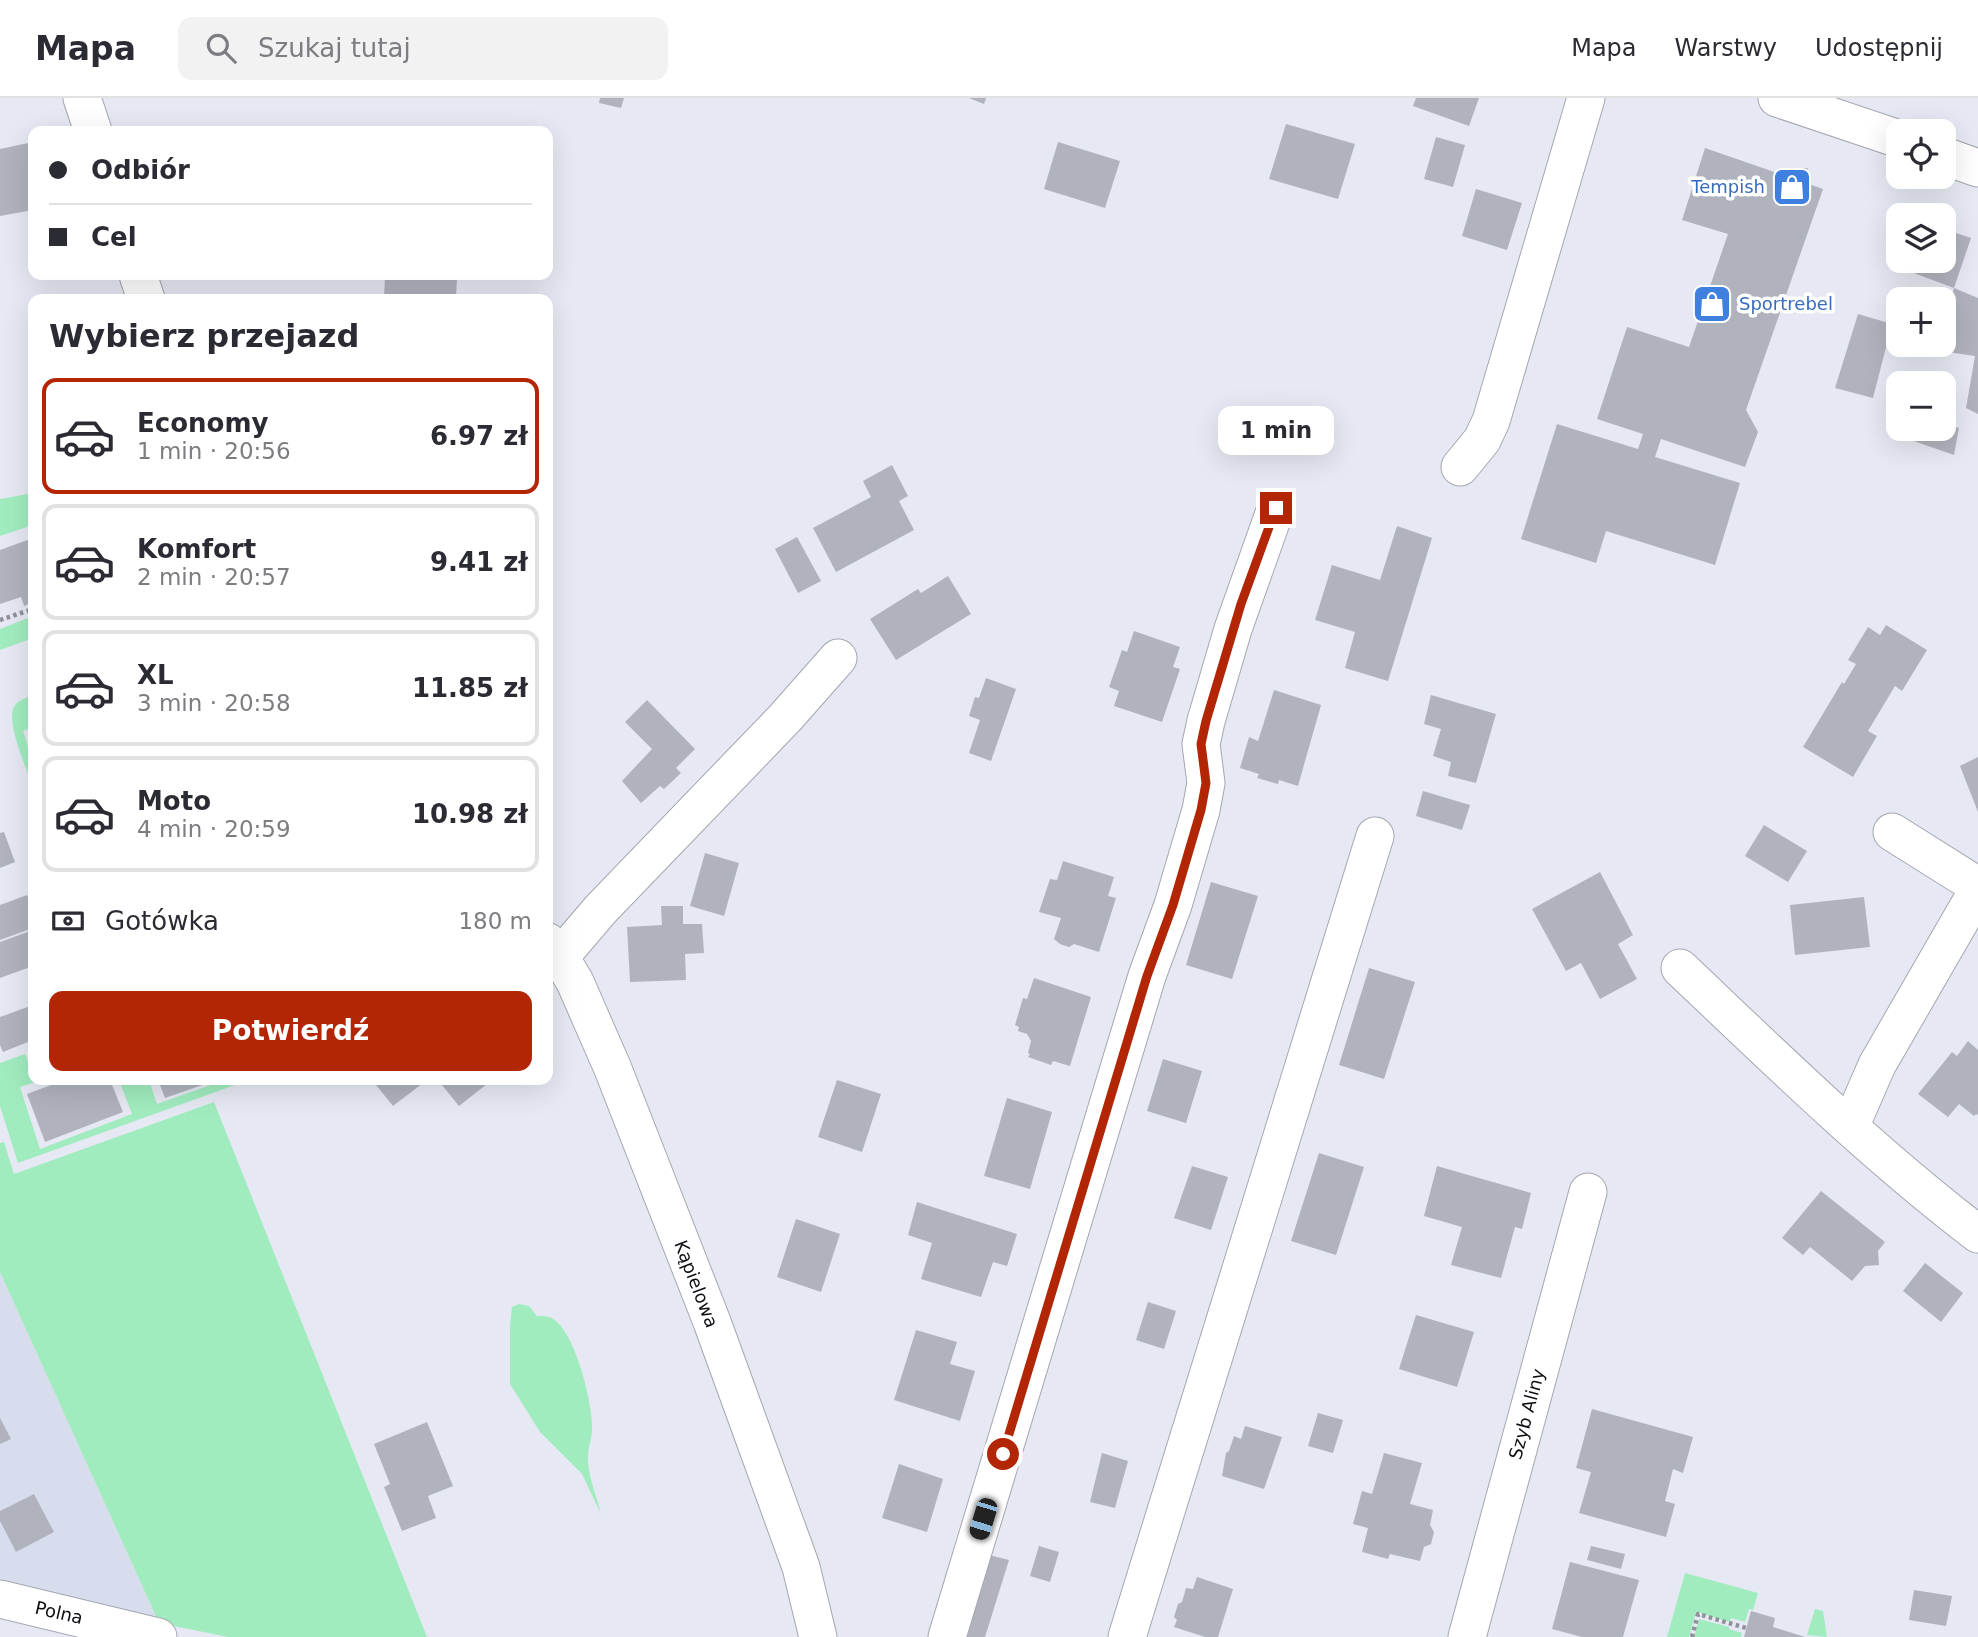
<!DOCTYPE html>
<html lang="pl">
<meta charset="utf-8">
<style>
body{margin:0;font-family:"DejaVu Sans",sans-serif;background:#f2f2f3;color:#2b2b33;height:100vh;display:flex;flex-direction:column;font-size:26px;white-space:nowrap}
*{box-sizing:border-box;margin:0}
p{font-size:23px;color:#7c7c81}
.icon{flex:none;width:38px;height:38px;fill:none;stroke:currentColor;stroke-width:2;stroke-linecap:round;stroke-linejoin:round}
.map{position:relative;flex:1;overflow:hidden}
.drawer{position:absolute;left:28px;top:196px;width:525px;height:791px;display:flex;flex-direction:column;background:#fff;border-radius:14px;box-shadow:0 7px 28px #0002}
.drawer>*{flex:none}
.guide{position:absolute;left:28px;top:28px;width:525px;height:154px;border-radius:14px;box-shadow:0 7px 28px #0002;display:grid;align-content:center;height:154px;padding:0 21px;background:#fff}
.buttons{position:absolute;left:1886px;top:21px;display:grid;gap:14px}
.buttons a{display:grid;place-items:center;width:70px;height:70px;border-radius:14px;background:#fff;box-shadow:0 7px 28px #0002;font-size:35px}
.end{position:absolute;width:32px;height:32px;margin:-16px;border:9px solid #b22606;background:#fff;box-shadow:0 0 0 4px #fff}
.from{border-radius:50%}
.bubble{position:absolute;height:49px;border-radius:14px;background:#fff;box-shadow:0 7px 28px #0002;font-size:23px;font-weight:800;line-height:49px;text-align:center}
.car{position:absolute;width:21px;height:42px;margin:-21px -10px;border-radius:9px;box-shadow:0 0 5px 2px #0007;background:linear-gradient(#222 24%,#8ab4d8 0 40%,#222 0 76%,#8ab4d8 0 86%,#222 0)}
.guide b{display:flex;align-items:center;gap:24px;height:66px;font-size:26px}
.guide b+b{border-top:2px solid #e1e1e2}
.guide i{width:18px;height:18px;background:#2b2b33}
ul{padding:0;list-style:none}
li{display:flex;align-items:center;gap:21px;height:116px;margin:0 14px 10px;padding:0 7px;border:4px solid #e1e1e2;border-radius:14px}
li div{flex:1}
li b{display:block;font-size:26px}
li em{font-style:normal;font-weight:800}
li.on{border-color:#b22606}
li>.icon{width:63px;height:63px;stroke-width:1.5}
h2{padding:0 21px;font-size:32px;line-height:84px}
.pay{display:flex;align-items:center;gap:18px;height:77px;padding:0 21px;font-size:26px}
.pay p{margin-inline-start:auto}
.button{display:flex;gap:14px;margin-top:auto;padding:14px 21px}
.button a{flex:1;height:80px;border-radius:14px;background:#b22606;color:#fff;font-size:28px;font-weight:800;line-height:80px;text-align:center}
header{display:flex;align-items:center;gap:42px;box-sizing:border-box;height:98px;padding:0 35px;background:#fff;border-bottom:2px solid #e1e1e2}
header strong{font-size:33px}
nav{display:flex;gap:38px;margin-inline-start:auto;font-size:24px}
.search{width:490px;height:63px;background:#f2f2f3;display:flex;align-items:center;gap:18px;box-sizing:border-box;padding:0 24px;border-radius:14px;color:#7c7c81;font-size:26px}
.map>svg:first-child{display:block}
</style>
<header>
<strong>Mapa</strong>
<div class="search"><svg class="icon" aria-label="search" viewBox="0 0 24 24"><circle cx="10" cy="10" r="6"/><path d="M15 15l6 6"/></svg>Szukaj tutaj</div>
<nav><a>Mapa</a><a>Warstwy</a><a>Udostępnij</a></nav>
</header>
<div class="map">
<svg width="1978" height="1539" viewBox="0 0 1978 1539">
<rect width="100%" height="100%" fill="#e6e9f3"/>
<path fill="#d8ddee" d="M0 1174 159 1525 0 1487Z"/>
<path fill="#a1ecbf" d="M33 395V427L0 438V401Z
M33 518V540L0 552V531Z
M33 597V629L23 633 33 665V686L30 682C25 666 6 624 14 609 18 602 26 600 33 597Z
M25 956 33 977V982L36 984 20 989 40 1051 132 1016 119 982H149L157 1006 225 982H249L18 1065 0 1008V965Z
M214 1004 427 1539H228L159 1525 0 1174V1045L4 1044 14 1076Z
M519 1206 529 1208 537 1218C545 1218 551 1218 557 1224 576 1240 593 1306 592 1331 592 1342 587 1352 588 1363 589 1381 597 1399 601 1416L582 1376 540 1334 510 1286V1227L512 1209Z
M1685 1475 1758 1495 1753 1512 1749 1511 1745 1524 1731 1520 1730 1524 1696 1514 1689 1539H1667Z
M1815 1511 1823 1513 1827 1539 1807 1537Z
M1699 1521 1729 1529V1531L1742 1535 1741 1539H1694Z"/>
<path fill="#b0b3bd" d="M600 0H624L621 10 599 5Z
M969 0H986L984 6Z
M1416 0H1479L1469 28 1413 8Z
M1286 26 1355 46 1338 101 1269 81Z
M1436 39 1465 47 1453 89 1424 81Z
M33 44V112L0 118V51Z
M1058 44 1120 63 1105 110 1044 91Z
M1705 50 1786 78 1796 71 1808 70 1803 84 1823 91 1746 312 1758 334 1745 369 1661 341 1655 359 1740 385 1715 467 1606 433 1596 465 1521 441 1557 326 1638 351 1643 336 1597 321 1627 229 1689 249 1728 136 1682 122Z
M1476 91 1522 105 1507 152 1462 138Z
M1944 131 1971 140 1954 190 1900 170 1903 163H1944Z
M385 177 457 180 456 201H384Z
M1954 190 1978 200V316L1966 310 1975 258 1941 253 1942 247H1944V233Z
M1858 216 1892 226 1873 300 1835 290Z
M1944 325 1959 330 1954 357 1908 341 1911 331H1944Z
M892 367 908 398 899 403 914 432 836 474 813 430 871 399 863 383Z
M1397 428 1432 440 1388 583 1345 570 1355 534 1315 522 1332 467 1380 482Z
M797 439 821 483 798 495 775 451Z
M33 440V505L24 508 21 499 0 506V452Z
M948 478 971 516 896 562 870 521 918 491 921 495Z
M1886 527 1927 552 1902 593 1895 588 1868 633 1877 638 1853 679 1803 649 1842 584 1844 586 1856 566 1848 562 1868 529 1880 537Z
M1134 533 1180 549 1173 569 1180 571 1162 624 1114 608 1119 593 1109 589 1122 552 1127 554Z
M986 580 1016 591 991 663 969 655 980 622 969 618 975 599 979 600Z
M1274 592 1321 607 1298 688 1279 682 1278 686 1257 680 1259 676 1240 670 1249 639 1258 643Z
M1431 597 1496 616 1476 685 1448 678 1451 664 1433 658 1441 631 1424 626Z
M647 602 695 651 676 670 681 675 664 691 660 688 641 705 622 683 652 651 625 624Z
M548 616 553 617 549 639H548Z
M1978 659V714L1960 668Z
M1423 693 1470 707 1462 732 1416 718Z
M1764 727 1807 753 1788 784 1745 758Z
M4 734 15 764 0 770V735Z
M705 755 739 765 724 818 690 808Z
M1063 763 1114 779 1108 798 1116 800 1099 854 1074 846 1069 849 1060 846 1054 841 1061 820 1039 814 1050 781 1057 782Z
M1600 774 1633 837 1618 846 1637 881 1600 901 1581 865 1566 873 1532 811Z
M1211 784 1258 798 1232 881 1186 867Z
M27 797 33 813V830L0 842V807Z
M1864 799 1870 849 1795 857 1790 807Z
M661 808H683V826H702L704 855 685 856 686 882 630 884 627 829 662 827Z
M33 832V868L0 880V844Z
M1369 870 1415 884 1384 981 1339 967Z
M1034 880 1091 899 1070 968 1053 963 1051 967 1028 959 1030 956 1028 955 1031 943 1027 936 1018 933 1019 929 1015 927 1023 900 1027 901Z
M33 907V942L3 954 0 947V919Z
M1968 943 1978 952V1017L1976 1016 1974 1018 1959 1006 1948 1019 1918 996 1952 954 1957 958Z
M1163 961 1202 973 1186 1025 1147 1013Z
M58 982H110L123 1014 45 1044 27 996 59 984Z
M158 982H217L165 1000Z
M372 982H427L393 1008Z
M438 982H492L459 1008Z
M837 982 881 996 862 1054 818 1039Z
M1007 1000 1052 1014 1030 1091 984 1078Z
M1319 1055 1364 1069 1336 1157 1291 1143Z
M1192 1068 1228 1079 1211 1132 1174 1120Z
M1437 1068 1531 1095 1522 1131 1515 1129 1501 1180 1451 1167 1462 1129 1424 1118Z
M1821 1093 1885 1144 1878 1153 1879 1167 1865 1168 1852 1183 1810 1149 1803 1157 1782 1140Z
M917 1104 1017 1136 1007 1168 993 1164 981 1199 921 1181 932 1145 908 1137Z
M796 1121 840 1136 821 1194 777 1179Z
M1925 1165 1963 1195 1941 1224 1903 1193Z
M1148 1204 1176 1213 1164 1251 1136 1242Z
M1416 1217 1474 1234 1457 1289 1399 1271Z
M916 1232 957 1244 950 1266 975 1273 960 1323 894 1302Z
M1592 1311 1693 1339 1683 1375 1673 1371 1665 1403 1675 1406 1666 1439 1579 1415 1591 1374 1576 1370Z
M1318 1315 1343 1322 1333 1355 1308 1348Z
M0 1320 11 1341 0 1346Z
M427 1324 453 1388 428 1398 436 1420 402 1433 384 1389 390 1386 374 1346Z
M1245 1328 1282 1339 1264 1391 1222 1378 1226 1355 1229 1353 1234 1338 1241 1341Z
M1102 1355 1128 1363 1115 1410 1090 1404Z
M1384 1355 1422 1365 1410 1406 1433 1412 1430 1427 1434 1434 1431 1446 1424 1449 1420 1463 1390 1456 1388 1461 1362 1454 1368 1430 1353 1426 1362 1393 1372 1396Z
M899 1366 943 1381 927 1434 882 1420Z
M34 1396 54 1434 16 1454 0 1423V1413Z
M1039 1448 1059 1454 1050 1484 1030 1478Z
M1591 1448 1625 1456 1621 1471 1587 1462Z
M989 1457 1009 1462 985 1539H963Z
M1570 1464 1639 1482 1623 1539H1582L1552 1531Z
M1197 1479 1233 1491 1218 1539H1205L1174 1529 1177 1522 1174 1519 1178 1506 1182 1504 1186 1490 1193 1491Z
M1914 1492 1952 1498 1946 1528 1909 1522Z
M1751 1513 1775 1520 1773 1529 1805 1539H1744Z"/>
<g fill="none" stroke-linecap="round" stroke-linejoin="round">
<g stroke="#a4a7b0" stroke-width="39">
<path id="minor" d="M82 0 93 33
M1777 0 1899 41
M1944 58 1978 70
M138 177 146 201
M1460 369 1482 342 1491 323 1586 0
M1892 734 1978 788
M548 844 560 859 575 884 613 971 712 1224 801 1469 818 1539
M560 859 601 811 785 620 838 560
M1680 870C1777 962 1872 1055 1978 1136
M1850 1029 1877 967 1978 792
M0 1501 158 1539
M947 1539 1147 878 1173 807 1201 712 1206 685 1201 646 1206 623 1233 531 1276 410
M1127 1539 1375 738
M1467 1539 1588 1094"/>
</g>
<path stroke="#8f9198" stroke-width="4.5" stroke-dasharray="3.5 3.5" stroke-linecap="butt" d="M0 522 33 511
M1692 1539 1698 1516 1746 1530"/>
<use href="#minor" stroke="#fff" stroke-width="37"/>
</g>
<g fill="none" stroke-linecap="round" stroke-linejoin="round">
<path stroke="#b22606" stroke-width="9" d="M1003 1356 1147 878 1173 807 1201 712 1206 685 1201 646 1206 623 1241 506 1276 410"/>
</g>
<defs>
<g id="shop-square" transform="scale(2.0125)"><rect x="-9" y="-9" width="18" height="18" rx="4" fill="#3f7fe0" stroke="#fff"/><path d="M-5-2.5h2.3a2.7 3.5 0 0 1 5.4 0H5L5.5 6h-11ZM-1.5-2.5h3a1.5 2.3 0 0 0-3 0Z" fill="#fff"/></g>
</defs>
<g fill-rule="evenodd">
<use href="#shop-square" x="1792" y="89"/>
<use href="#shop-square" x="1712" y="206"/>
</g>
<g text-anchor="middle" stroke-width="7" stroke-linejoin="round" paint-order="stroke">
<g font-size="18" fill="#366cbe" stroke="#fff" text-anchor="end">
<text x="1765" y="95">Tempish</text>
<text x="1739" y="212" text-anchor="start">Sportrebel</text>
</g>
<g font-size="18" fill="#0d0e12" stroke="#fff">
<text transform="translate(696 1186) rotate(69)" y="6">Kąpielowa</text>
<text transform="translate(1527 1316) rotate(-75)" y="6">Szyb Aliny</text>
<text transform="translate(59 1515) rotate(13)" y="6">Polna</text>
</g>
</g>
</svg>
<div class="buttons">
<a><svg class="icon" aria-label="locate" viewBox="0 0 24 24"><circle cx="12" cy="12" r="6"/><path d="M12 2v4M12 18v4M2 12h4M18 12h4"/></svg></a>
<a><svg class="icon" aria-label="layers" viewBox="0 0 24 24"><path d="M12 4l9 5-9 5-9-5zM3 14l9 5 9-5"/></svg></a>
<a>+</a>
<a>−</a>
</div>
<i class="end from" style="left:1003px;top:1356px"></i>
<i class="end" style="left:1276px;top:410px"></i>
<div class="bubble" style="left:1218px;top:308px;width:116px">1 min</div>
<i class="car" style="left:983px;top:1421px;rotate:197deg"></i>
<div class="guide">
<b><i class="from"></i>Odbiór</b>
<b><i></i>Cel</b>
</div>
<section class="drawer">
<h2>Wybierz przejazd</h2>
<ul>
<li class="on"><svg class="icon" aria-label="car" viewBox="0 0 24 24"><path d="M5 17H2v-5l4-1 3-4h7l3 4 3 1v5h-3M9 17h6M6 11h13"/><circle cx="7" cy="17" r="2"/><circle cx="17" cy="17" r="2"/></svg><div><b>Economy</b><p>1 min · 20:56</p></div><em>6.97 zł</em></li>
<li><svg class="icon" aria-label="car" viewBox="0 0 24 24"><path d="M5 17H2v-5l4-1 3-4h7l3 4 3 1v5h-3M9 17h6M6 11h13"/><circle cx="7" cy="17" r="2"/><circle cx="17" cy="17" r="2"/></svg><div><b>Komfort</b><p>2 min · 20:57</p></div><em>9.41 zł</em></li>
<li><svg class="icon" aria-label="car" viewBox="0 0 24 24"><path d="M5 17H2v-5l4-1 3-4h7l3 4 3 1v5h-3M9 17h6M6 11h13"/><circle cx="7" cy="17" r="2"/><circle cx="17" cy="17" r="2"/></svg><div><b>XL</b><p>3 min · 20:58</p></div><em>11.85 zł</em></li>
<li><svg class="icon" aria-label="car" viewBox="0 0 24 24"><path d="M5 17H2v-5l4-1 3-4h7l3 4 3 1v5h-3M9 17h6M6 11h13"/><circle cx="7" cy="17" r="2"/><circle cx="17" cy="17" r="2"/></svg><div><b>Moto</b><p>4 min · 20:59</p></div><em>10.98 zł</em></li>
</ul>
<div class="pay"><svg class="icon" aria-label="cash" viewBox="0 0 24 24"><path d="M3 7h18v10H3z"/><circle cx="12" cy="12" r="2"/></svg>Gotówka<p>180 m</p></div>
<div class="button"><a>Potwierdź</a></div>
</section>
</div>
